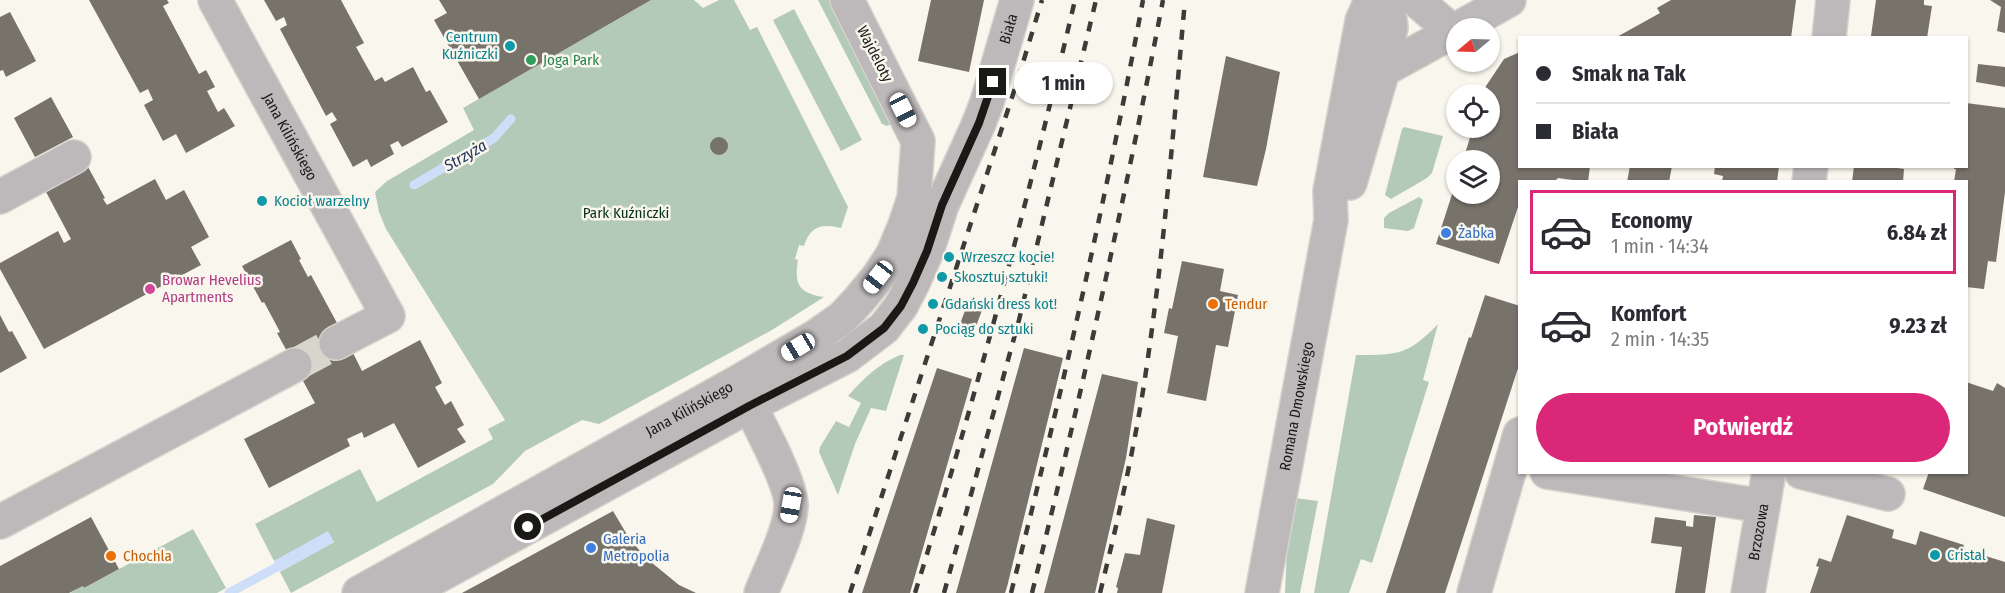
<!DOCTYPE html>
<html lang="pl">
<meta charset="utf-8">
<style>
body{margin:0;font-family:"Fira Sans Condensed",sans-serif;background:#f2f2f3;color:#2b2b33;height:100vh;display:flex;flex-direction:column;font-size:22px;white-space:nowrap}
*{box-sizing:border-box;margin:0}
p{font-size:20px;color:#7c7c81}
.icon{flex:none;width:33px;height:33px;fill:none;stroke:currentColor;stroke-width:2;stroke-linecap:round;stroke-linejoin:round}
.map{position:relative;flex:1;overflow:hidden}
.panel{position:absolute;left:1518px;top:180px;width:450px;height:294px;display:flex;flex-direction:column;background:#fff;border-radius:0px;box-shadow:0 2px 4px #0004}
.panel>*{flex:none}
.hud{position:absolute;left:1518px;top:36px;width:450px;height:132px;border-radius:0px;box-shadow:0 2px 4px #0004;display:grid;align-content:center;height:132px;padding:0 18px;background:#fff}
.needle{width:39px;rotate:251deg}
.tools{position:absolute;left:1446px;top:18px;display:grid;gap:12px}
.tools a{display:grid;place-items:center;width:54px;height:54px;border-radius:50%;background:#fff;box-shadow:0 2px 4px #0004;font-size:30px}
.end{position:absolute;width:27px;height:27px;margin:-14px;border:8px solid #1a1916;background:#fff;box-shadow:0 0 0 3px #fff}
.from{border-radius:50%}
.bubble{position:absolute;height:42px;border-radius:21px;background:#fff;box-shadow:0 2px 4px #0004;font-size:20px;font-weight:700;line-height:42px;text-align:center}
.car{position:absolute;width:18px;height:36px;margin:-18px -9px;border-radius:8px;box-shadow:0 0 4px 2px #0007;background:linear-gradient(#fff 24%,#345 0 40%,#fff 0 76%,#345 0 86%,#fff 0)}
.hud b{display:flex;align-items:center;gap:21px;height:57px;font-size:22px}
.hud b+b{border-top:2px solid #e1e1e2}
.hud i{width:15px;height:15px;background:#2b2b33}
ul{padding:10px 0 0;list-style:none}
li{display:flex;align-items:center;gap:18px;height:84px;margin:0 12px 9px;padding:0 6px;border:3px solid transparent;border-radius:0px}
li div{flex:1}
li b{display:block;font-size:22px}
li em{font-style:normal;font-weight:700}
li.selected{border-color:#db2777}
li>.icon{width:54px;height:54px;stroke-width:1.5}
.primary-button{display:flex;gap:12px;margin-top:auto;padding:12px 18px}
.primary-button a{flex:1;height:69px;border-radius:36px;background:#db2777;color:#fff;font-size:24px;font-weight:700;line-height:69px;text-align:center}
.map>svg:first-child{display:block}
</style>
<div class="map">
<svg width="2005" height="593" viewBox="0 0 2005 593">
<rect width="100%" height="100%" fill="#f9f6ed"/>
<path fill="#b4cab8" d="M651 0H694L703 8 719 0H734L750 30 757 27 848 207 841 228C822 223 810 226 804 246L799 245 795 259 798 260C794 285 799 293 824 297L772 330 599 424 582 420 525 451 493 484 291 593 280 572 334 542 328 532 274 561 255 524 360 469 377 502 493 439 488 429 505 420 386 229 379 212 375 192 387 181 474 130 463 108Z
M818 0H835L896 121 887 126 882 124Z
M794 9 862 140 841 151 773 20Z
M1404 127 1443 136 1432 173 1427 178 1391 199 1385 195 1402 129Z
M1419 197 1423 200 1414 228 1408 231 1384 228V218L1389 213Z
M1438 324 1423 380 1429 382 1372 563 1361 559 1349 593H1314L1356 355C1398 355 1408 355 1438 324Z
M900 355H904L886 411 871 408 855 444 838 495 819 452 820 447 836 421 849 427 861 403 848 396C863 379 878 364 900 355Z
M1295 498 1318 501 1300 593H1285L1287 548Z
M193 529 226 588 217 593H70L83 586 84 588Z"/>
<path fill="#ceddf8" d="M328 531 334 542 280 572 274 561Z"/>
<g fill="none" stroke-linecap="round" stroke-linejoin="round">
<path stroke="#ceddf8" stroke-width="9" d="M414 185 494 138 511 119
M229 593 288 561"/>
</g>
<path fill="#77726a" d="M89 0H167L169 3 163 6 199 74 206 70 215 87 207 91 218 112 224 108 235 126 186 153 176 134 163 141 144 105 153 100 148 89 140 93Z
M264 0H341L364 43 356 47 375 81 382 77 385 82 413 67 426 92 430 90 448 122 402 147 398 141 390 145 394 154 371 167 367 159 353 167 330 124 337 120 332 112 326 116 280 29 287 25 284 17 276 21Z
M439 0H651L479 99 434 20 447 13Z
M931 0H984L969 72 918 61Z
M1671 0H1796L1791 38H1615L1660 13 1657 8Z
M1876 0H1924V5L1932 6 1927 38 1871 36Z
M1990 0H2005V33L1997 31 2001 7Z
M10 12 36 61 6 77 3 70 0 71V17Z
M1520 52V166H1590L1588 182 1558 178 1554 182H1520V201L1499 264 1436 244 1456 182V194H1490V160H1463L1473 128H1490V94H1484L1486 86 1504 59Z
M1226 56 1280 72 1266 149 1257 186 1203 177Z
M1978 64 2005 67V87L1976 82Z
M51 97 73 137 35 157 14 118Z
M1966 103 2005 108V192L1996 262 1988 261 1984 289 1966 287V182H1954L1956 169H1954V166H1966Z
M710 146a9 9 0 1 1 18 0a9 9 0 1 1-18 0Z
M1630 166H1672L1669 182H1627Z
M1715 166H1779L1777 182H1722L1723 176 1714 174Z
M1854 166H1883L1904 169 1903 182H1852Z
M88 167 105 198 103 199 107 205 155 179 166 200 184 190 209 237 191 247 201 265 44 349 0 269V263L58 231 64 243 71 239 45 190Z
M291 240 301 259 299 260 308 277 311 275 337 323 328 327 344 359 353 353 362 371 420 340 442 383 435 387 445 405 451 401 464 425 457 429 466 442 418 468 394 423 364 438 362 432 347 439 350 446 269 488 244 439 315 403 277 333 280 332 264 302 262 303 242 266Z
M1182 261 1224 269 1220 291 1238 295 1228 347 1216 345 1206 401 1167 393 1178 336 1164 333 1169 308 1172 309Z
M1485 295 1520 306V362L1445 593H1386L1469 337 1471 338Z
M969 300 984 305 975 329 960 324Z
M0 315 9 332 12 331 27 358 0 373Z
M1024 348 1063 358 1007 587 1005 593H956Z
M937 368 972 379 910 593H862Z
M1102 374 1138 382 1126 458 1095 593H1044Z
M1966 382 1993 391 1997 383 2005 388V517L1923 489 1929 472H1966Z
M613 511 629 538 646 558 679 585 696 593H462Z
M1694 515 1716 517 1705 593H1675L1682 547 1651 543 1655 517 1686 521V526L1693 527Z
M1847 515 1894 530 1892 538 1916 545 1920 531 1964 545 1963 549 2005 562V593H1810L1819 567 1816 566 1819 558 1831 562Z
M91 517 119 569 84 588 83 586 69 593H0V566Z
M1147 518 1175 525 1162 593H1117L1118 588 1116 587 1125 553 1140 555Z"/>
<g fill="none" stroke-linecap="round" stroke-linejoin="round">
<path stroke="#d8d5cd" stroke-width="33" stroke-dasharray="33 16" stroke-linecap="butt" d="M295 365 336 343"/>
<g stroke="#d5d3cb" stroke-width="36">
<g id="minor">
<path id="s1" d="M215 0 388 316 336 343"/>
<path d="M1416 0 1453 32"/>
<path d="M1459 28 1509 0"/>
<path d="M1829 38 1833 0"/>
<path d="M1383 70 1456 30"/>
<path d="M1809 182 1811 166"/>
<path d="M1350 183 1383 70 1391 27 1387 0"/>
<path d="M0 197 74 157"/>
<path d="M740 387C753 413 791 480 791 505 791 529 770 570 761 593"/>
<path d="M1547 472 1763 506"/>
<path d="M1801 472 1888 494"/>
<path d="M0 522 295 365"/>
<path id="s2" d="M359 593 738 382 818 335 842 318 858 301 878 277 893 254 905 225 914 198 918 141 847 0"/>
<path id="s3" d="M407 593 749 406 847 356 884 328 901 306 913 283 927 251 942 205 979 123 987 102 1017 0"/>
<path id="s4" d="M1262 593 1331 220 1330 191 1362 21 1371 0"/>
<path d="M1474 593 1520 434"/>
<path id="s5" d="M1748 593 1769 472"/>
</g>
</g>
<use href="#minor" stroke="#bdb8b9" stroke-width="33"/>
<path stroke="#3c3b37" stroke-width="4.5" stroke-dasharray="10 10" stroke-linecap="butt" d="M850 593 1018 79 1042 0
M915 593C976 397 1028 200 1075 0
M944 593 1019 320 1096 0
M1011 593C1061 397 1106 199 1143 0
M1032 593C1081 396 1125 199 1163 0
M1100 593C1116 528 1131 463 1142 397 1163 266 1173 133 1185 0"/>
</g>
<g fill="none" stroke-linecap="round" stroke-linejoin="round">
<path stroke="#1a1916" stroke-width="8" d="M528 527 749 406 847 356 884 328 901 306 913 283 927 251 942 205 979 123 993 82"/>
</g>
<g fill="#0f9aa8" stroke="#f9f6ed" stroke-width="2">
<circle cx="510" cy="46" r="6"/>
<circle cx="262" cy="201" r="6"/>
<circle cx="949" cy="257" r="6"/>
<circle cx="942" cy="277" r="6"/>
<circle cx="933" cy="304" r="6"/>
<circle cx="923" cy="329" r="6"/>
<circle cx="1935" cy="555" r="6"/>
</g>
<circle fill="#2e9e5b" stroke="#f9f6ed" stroke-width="2" cx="531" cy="60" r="6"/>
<g fill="#3f7fe0" stroke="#f9f6ed" stroke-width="2">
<circle cx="1446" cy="233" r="6"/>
<circle cx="591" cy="548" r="6"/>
</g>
<circle fill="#d1479c" stroke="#f9f6ed" stroke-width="2" cx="150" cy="289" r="6"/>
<g fill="#e8710a" stroke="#f9f6ed" stroke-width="2">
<circle cx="1213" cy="304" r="6"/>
<circle cx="111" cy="556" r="6"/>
</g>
<g text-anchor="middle" stroke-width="5" stroke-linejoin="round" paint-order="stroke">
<g font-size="15" fill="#1a1916" stroke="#f9f6ed">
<text dy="5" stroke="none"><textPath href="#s3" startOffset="872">Biała</textPath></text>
<text transform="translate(875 54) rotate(63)" y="5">Wajdeloty</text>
<text dy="5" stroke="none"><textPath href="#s1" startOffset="156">Jana Kilińskiego</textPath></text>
<text dy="5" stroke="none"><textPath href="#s4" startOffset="190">Romana Dmowskiego</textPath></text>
<text dy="5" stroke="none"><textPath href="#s2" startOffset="378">Jana Kilińskiego</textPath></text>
<text dy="5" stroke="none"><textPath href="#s5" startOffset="62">Brzozowa</textPath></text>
</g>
<g font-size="15" fill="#0d838f" stroke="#f9f6ed" text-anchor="start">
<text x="498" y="42" text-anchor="end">Centrum<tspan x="498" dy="17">Kuźniczki</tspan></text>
<text x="274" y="206">Kocioł warzelny</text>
<text x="961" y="262">Wrzeszcz kocie!</text>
<text x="954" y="282">Skosztuj sztuki!</text>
<text x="945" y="309">Gdański dress kot!</text>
<text x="935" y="334">Pociąg do sztuki</text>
<text x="1947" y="560">Cristal</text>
</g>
<g font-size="15" fill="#27864d" stroke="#f9f6ed" text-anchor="start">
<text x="543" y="65">Joga Park</text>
</g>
<g font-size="15" fill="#063316" stroke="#f9f6ed">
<text x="626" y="218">Park Kuźniczki</text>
</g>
<g font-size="15" fill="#366cbe" stroke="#f9f6ed" text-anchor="start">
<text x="1458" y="238">Żabka</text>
<text x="603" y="544">Galeria<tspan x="603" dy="17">Metropolia</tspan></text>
</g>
<g font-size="15" fill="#b23c85" stroke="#f9f6ed" text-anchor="start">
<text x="162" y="285">Browar Hevelius<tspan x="162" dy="17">Apartments</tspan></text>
</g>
<g font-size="15" fill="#c56008" stroke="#f9f6ed" text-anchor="start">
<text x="1225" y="309">Tendur</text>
<text x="123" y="561">Chochla</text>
</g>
<g font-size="16" font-style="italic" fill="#23375c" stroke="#f9f6ed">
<text transform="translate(465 155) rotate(-30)" y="6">Strzyża</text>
</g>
</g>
</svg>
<div class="tools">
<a><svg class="needle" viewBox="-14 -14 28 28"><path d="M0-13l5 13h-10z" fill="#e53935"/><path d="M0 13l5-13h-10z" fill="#7c7c81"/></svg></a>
<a><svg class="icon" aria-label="locate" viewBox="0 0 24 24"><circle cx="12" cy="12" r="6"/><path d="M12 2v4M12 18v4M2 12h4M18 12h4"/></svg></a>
<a><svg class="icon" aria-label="layers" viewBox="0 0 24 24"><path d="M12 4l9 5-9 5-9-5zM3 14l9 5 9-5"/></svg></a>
</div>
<i class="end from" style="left:528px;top:527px"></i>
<i class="end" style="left:993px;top:82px"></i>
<div class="bubble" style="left:1014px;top:62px;width:99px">1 min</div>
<i class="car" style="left:903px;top:110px;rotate:153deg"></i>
<i class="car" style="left:878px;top:277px;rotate:218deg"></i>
<i class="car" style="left:798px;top:347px;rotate:239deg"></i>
<i class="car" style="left:791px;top:505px;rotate:190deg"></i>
<div class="hud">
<b><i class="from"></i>Smak na Tak</b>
<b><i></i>Biała</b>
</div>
<section class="panel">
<ul>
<li class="selected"><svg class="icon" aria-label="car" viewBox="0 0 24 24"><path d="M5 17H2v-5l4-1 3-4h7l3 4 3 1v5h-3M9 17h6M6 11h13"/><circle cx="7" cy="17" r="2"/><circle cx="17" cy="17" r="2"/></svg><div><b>Economy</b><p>1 min · 14:34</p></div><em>6.84 zł</em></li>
<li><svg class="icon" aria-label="car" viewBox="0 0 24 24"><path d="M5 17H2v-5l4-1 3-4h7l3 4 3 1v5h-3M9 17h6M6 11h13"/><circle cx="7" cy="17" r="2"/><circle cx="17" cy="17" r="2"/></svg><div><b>Komfort</b><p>2 min · 14:35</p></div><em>9.23 zł</em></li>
</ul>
<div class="primary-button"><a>Potwierdź</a></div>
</section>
</div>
